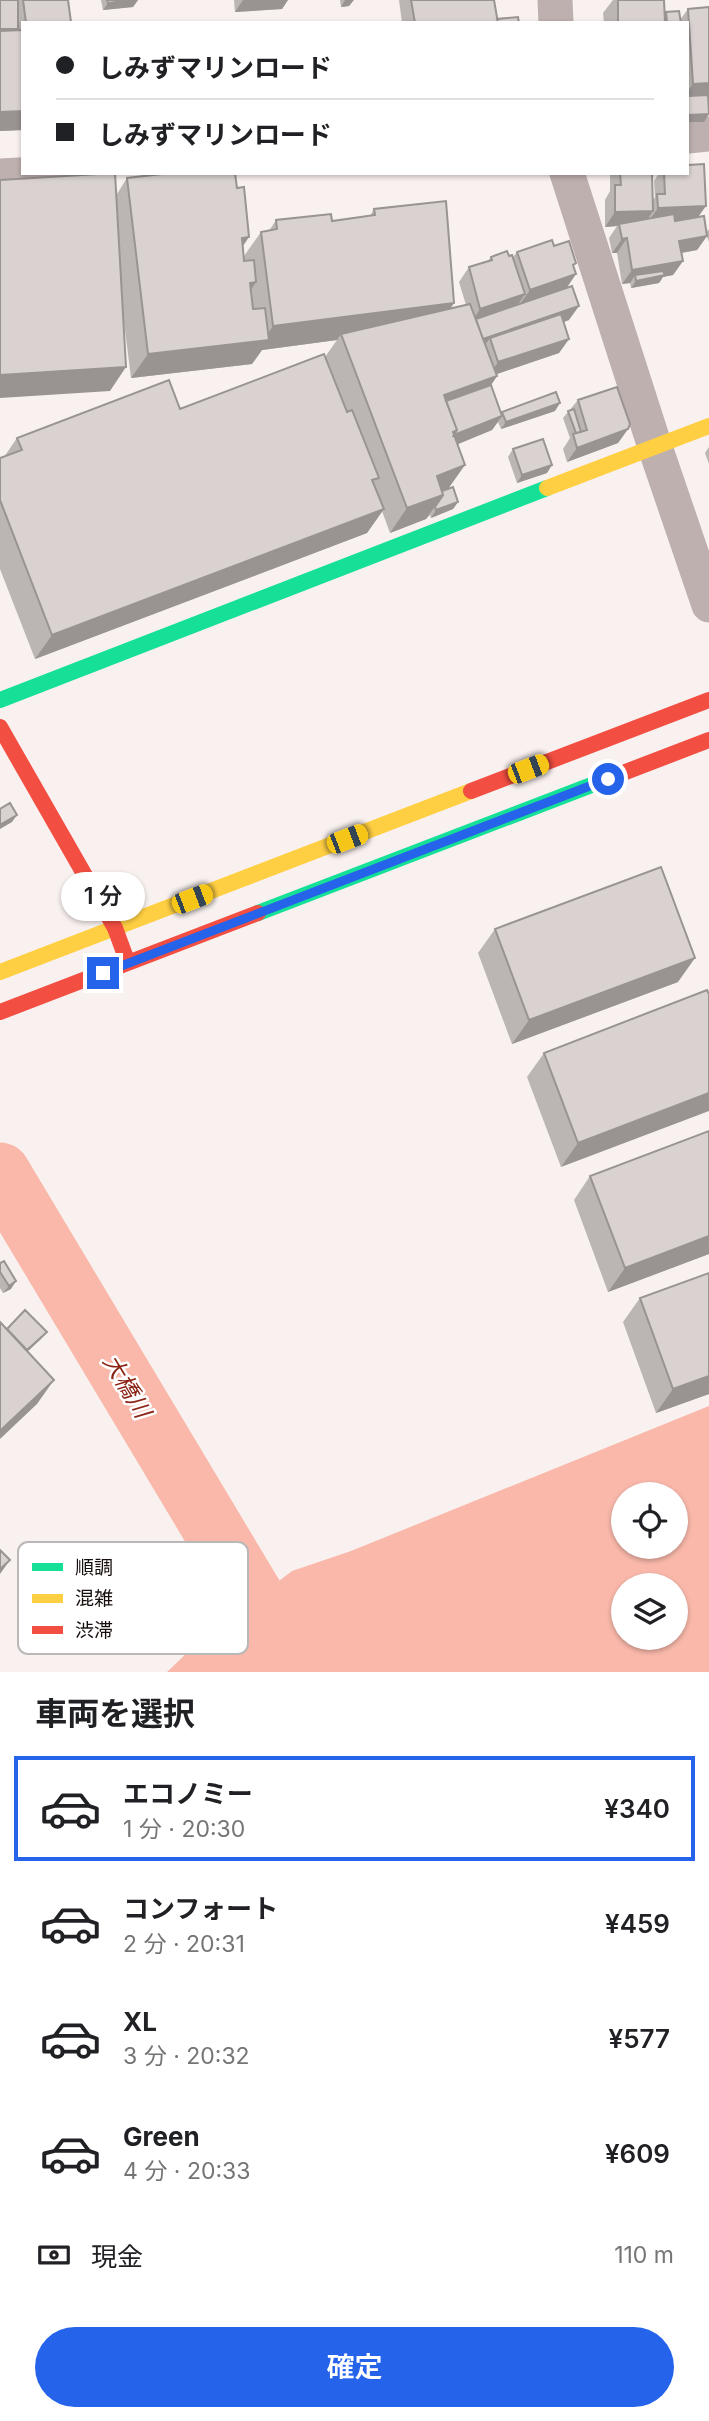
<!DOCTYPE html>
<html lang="ja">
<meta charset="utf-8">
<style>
body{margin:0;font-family:Inter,"Noto Sans JP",sans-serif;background:#f2f2f2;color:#202124;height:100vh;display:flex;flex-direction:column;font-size:26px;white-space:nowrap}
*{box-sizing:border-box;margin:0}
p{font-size:23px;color:#757577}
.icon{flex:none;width:38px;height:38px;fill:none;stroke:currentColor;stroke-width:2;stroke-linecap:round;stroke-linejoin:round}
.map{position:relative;height:1672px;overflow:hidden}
.sheet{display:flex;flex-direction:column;background:#fff;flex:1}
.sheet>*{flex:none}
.top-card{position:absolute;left:21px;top:21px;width:668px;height:154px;border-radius:0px;box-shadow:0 2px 5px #0004;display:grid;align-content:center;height:154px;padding:0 35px;background:#fff}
.fabs{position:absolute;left:611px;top:1482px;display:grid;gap:14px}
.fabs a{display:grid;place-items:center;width:77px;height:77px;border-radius:50%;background:#fff;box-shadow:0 2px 5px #0004;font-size:35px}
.end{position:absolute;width:32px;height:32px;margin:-16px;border:9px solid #2563eb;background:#fff;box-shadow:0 0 0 4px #fff}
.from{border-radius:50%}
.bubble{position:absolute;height:49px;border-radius:24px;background:#fff;box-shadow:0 2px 5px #0004;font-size:23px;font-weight:600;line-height:49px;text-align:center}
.car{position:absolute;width:21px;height:42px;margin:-21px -10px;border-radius:9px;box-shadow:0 0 5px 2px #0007;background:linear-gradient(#f5c518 24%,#345 0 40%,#f5c518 0 76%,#345 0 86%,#f5c518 0)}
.top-card b{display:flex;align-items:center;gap:24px;height:66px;font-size:26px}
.top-card b+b{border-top:2px solid #e0e0e0}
.top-card i{width:18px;height:18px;background:#202124}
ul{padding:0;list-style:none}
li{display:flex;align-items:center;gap:21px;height:105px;margin:0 14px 10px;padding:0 21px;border:4px solid transparent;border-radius:0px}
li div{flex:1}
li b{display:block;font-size:26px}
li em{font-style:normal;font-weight:600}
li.active{border-color:#2563eb}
li>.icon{width:63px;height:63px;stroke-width:1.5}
h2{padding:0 35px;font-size:32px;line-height:84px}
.pay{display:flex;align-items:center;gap:18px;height:77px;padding:0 35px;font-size:26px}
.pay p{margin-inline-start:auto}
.primary-button{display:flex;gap:14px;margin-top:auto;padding:14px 35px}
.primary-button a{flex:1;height:80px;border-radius:42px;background:#2563eb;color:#fff;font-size:28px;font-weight:600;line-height:80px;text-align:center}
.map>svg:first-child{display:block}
</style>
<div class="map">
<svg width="709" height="1672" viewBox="0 0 709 1672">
<rect width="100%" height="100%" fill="#f9f1ef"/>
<path fill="#f9b8aa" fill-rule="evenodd" d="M709 1406V1672H167L191 1649 292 1571 351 1551ZM623 1494H676V1547H623ZM623 1586H676V1638H623Z"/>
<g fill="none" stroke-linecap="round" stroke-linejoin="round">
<path stroke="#f9b8aa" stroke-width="61" d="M0 1173 255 1599"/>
<path stroke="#bdb0ae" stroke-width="35" d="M555 0 556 23
M688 136 709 134
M567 173 655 447 709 605
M0 176 54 173"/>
<path stroke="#16e098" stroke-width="16" d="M0 700 547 488
M258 913 615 776"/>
<path stroke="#ffcf43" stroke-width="16" d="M547 488 709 426
M0 972 471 791"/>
<path stroke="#f24e42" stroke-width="16" d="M0 727 115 928 126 958
M615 776 709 740
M471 791 709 700
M0 1012 258 913"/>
</g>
<path fill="#bbb5b3" d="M0 0H68L71 23H23V130L0 131Z
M101 0H138L133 7 103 10Z
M234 0H288L282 9 235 12Z
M340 0H359H353L349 6 341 7Z
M399 0H494L497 19 519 23H402Z
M613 0H664V14L666 12 680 20 688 9 709 7V96L704 122H688V23H604L603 13Z
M610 173H652L653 200 655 197 654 181 659 173H688L699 217 706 233 709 229V242L706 234 707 236 697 250 682 253 683 261 673 275 663 277 659 283 631 288 630 283 622 284 617 253H612L609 238 617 226 605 227V200L610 191Z
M127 178 243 247 244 256 261 232 269 231 276 220 332 221 370 216 374 209 454 303 450 309 466 305 459 282 469 267 488 261 491 257 509 256 513 257 517 252 554 246 573 267 566 288 569 320 564 322 569 339 559 353 497 374V376L491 385 501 413 502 412 555 411 501 429 498 422 492 430 457 444 449 488 458 502 453 509 431 518 430 515 426 519 390 533 382 511 367 533 35 659 0 569V458L4 457 17 438 180 409 325 357 337 340 262 350 252 364 131 378 123 314 110 391 117 194Z
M578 400 628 429 618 443 567 462 563 449 570 438 563 418Z
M709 447V464L705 453Z
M513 449 547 473 517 483 508 457Z
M495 929 678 982 512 1044 478 953Z
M709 994 561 1167 527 1077 544 1053Z
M590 1176 709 1254 608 1292 574 1200Z
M0 1263 11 1289 3 1293 0 1288Z
M709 1273V1394L656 1413 623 1322 640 1298Z"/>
<path fill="#999392" d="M132 0H138L133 7 103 10 108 3Z
M243 0H288L282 9 235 12Z
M345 0H354L349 6 341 7Z
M709 83V96L688 98V91L693 84Z
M23 111V130L0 131V112Z
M709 114 704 122H688V115Z
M706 206 696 220 648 222 658 208Z
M653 211 643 226 619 224 617 226 605 227 615 212Z
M707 236 697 250 669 255 679 241Z
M249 237 233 261 242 238Z
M627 238 617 253H612L622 239Z
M683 261 673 275 663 277 659 283 631 288 636 281 635 275 630 283 622 284 632 270Z
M576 263 566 277 576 274 566 289 520 304 530 290Z
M256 282 240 306 250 283Z
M525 294 515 309 470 324 480 309Z
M454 303 437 328 341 334 337 340 262 350 252 364 131 378 148 354 263 341 273 326Z
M579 306 569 320 492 346 490 338 481 350V339Z
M569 339 559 353 488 377 498 362Z
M126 367 110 391 0 398V375Z
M497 376 481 400 441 414 444 395Z
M560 403 555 411 501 429 506 422Z
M502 416 492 430 444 450 453 432Z
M628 429 618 443 567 462 577 448Z
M465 465 448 489 420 500 437 476Z
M552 465 547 473 517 483 522 475Z
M443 495 426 519 390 533 407 508Z
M458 502 453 509 431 518 436 510Z
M384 509 367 533 35 659 52 635Z
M17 815 12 822 0 829V825Z
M695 958 678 982 512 1044 529 1020Z
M709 1093V1111L561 1167 578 1143Z
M709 1236V1254L608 1292 625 1268Z
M16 1281 11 1289 3 1293 9 1286Z
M47 1332 41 1339 11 1367 17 1359Z
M709 1376V1394L656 1413 673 1389Z
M54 1380 37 1404 0 1439V1431Z
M10 1560 0 1574V1569Z"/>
<path fill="#dad2d0" stroke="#999392" stroke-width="2" d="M0 0H18V29H0Z
M23 0H68L71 22 26 23Z
M107 0H132L108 3Z
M411 0H494L498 23H415Z
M618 0H664L665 22 673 23H618Z
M709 7V83L693 84 688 9Z
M679 11 681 23 667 22 666 12Z
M518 17 519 23H498L497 19Z
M23 30V111L0 112V31Z
M708 95 709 114 688 115V96Z
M704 164 706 206 658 208 657 194H665L664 173H688V165Z
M115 173 126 367 0 375V180Z
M171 173H235L237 188 244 187 249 237 242 238 244 261 254 260 256 282 250 283 253 309 265 308 269 340 148 354 127 178Z
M620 173H652L653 211 615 212V185H621Z
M446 201 454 303 273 326 261 232 277 229 276 220 331 214 332 221 375 215 374 209Z
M674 214 675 221 704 216 707 236 679 241 683 261 632 270 627 238 622 239 619 224Z
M552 240 554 246 569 241 576 263 573 265 576 274 530 290 517 252Z
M507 251 509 256 512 255 525 294 480 309 469 267 492 260 491 257Z
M663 271 665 275 636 281 635 275Z
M572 286 579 306 483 339 476 319Z
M470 304 497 376 444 395 457 430 453 432 465 465 437 476 443 495 407 508 341 334Z
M561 314 569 339 498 362 490 338Z
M324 354 347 412 352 410 379 478 372 480 384 509 52 635 0 500V458L22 450 17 438 169 380 180 409Z
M491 385 502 416 454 435 457 430 446 401Z
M617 387 630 424 628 429 577 448 573 434 587 430 578 400Z
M556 392 560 403 506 422 502 412Z
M574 409 581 432 576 433 568 411Z
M543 439 552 465 522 475 513 449Z
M453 487 458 502 436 510 435 507 443 495 442 491Z
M10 803 17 815 0 825V809Z
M661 867 695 958 529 1020 495 929Z
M707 990 709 994V1093L578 1143 544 1053Z
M709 1131V1236L625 1268 590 1176Z
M4 1261 16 1281 9 1286 0 1272V1263Z
M709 1273V1376L673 1389 640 1298Z
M25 1310 47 1332 27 1350 7 1329Z
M0 1322 54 1380 0 1431Z
M0 1550 10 1560 0 1569Z"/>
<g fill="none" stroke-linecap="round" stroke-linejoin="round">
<path stroke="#2563eb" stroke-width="9" d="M103 973 608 779"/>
</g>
<g text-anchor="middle" stroke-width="5" stroke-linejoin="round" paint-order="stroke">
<g font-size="23" font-style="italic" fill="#8b2414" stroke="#fff">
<text transform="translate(127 1386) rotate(59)" y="8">大橋川</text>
</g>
</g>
<rect x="18" y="1542" width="230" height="112" rx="10" fill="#fff" stroke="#bab7b7" stroke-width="2"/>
<rect x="32" y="1563" width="31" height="8" fill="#16e098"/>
<rect x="32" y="1594" width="31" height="9" fill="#ffcf43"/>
<rect x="32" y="1626" width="31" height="8" fill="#f24e42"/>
<g font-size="19" fill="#18100f">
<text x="75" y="1574">順調</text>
<text x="75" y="1605">混雑</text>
<text x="75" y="1637">渋滞</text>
</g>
</svg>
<div class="fabs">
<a><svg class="icon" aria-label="locate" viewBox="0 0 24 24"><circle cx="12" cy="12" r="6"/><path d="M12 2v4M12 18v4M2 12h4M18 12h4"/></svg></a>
<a><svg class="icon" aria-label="layers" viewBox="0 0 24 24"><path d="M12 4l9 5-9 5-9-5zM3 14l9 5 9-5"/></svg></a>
</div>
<i class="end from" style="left:608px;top:779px"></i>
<i class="end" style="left:103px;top:973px"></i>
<div class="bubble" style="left:61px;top:872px;width:84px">1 分</div>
<i class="car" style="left:528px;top:769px;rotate:69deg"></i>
<i class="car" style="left:347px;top:839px;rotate:69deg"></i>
<i class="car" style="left:192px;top:899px;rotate:69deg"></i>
<div class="top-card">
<b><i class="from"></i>しみずマリンロード</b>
<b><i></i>しみずマリンロード</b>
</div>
</div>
<section class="sheet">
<h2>車両を選択</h2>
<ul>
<li class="active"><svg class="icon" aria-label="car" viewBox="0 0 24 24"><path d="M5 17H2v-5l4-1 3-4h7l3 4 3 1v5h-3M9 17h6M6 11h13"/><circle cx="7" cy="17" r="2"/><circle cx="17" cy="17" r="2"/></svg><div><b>エコノミー</b><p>1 分 · 20:30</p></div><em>¥340</em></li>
<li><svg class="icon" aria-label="car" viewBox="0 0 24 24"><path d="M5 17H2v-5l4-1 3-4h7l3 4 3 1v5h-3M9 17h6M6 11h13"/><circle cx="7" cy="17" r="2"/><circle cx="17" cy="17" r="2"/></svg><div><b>コンフォート</b><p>2 分 · 20:31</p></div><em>¥459</em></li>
<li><svg class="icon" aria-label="car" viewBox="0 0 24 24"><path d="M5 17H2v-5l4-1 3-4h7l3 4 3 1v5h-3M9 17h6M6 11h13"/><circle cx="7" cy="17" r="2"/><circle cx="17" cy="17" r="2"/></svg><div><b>XL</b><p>3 分 · 20:32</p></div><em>¥577</em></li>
<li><svg class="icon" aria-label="car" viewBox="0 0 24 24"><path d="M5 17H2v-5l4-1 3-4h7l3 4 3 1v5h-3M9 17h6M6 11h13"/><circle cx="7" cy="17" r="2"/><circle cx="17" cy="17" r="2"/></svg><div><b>Green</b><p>4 分 · 20:33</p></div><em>¥609</em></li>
</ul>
<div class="pay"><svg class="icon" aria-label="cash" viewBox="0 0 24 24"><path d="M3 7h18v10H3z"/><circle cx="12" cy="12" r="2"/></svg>現金<p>110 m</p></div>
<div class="primary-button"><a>確定</a></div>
</section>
